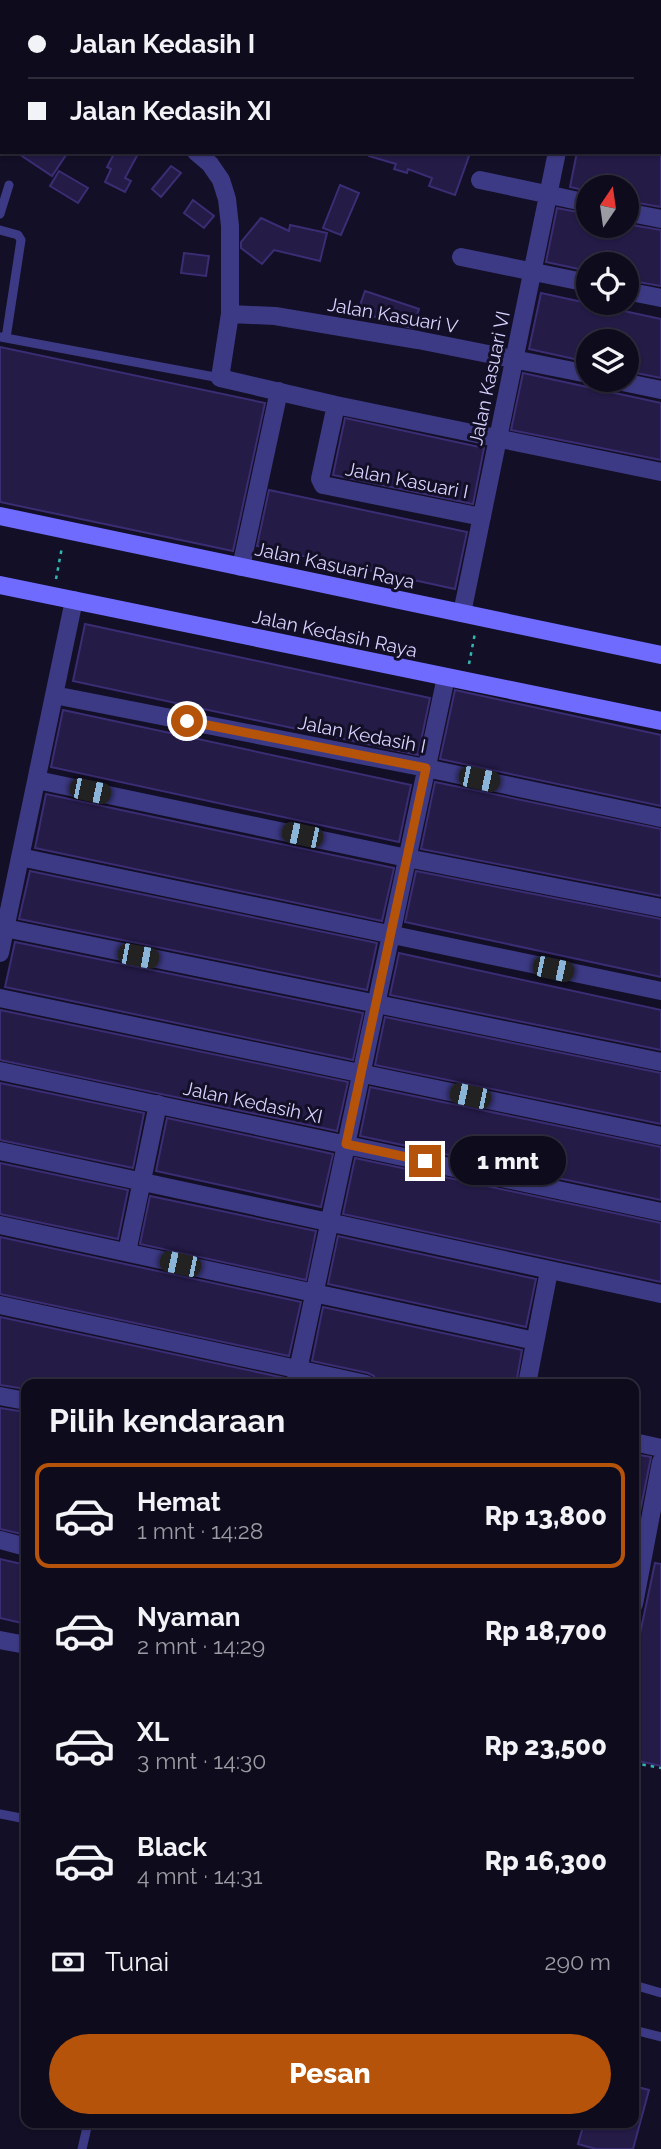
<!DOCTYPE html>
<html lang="id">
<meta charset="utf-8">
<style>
body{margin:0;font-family:Raleway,sans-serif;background:#1c1929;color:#f1f3f6;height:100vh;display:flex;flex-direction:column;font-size:26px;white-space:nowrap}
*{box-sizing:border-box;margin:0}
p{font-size:23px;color:#9b9ba3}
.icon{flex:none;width:38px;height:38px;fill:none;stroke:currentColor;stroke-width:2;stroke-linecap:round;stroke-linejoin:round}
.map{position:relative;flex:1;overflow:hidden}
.drawer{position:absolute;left:21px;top:1379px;width:618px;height:749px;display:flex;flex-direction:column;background:#0e0b1c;border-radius:14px;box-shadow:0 2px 5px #0004,0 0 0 2px #2e2b3b}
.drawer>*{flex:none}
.top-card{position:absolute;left:0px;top:0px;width:662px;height:154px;box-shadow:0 2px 5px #0004,0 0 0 2px #2e2b3b;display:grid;align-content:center;height:154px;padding:0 28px;background:#0e0b1c}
.needle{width:46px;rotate:13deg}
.fabs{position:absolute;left:576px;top:175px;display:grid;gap:14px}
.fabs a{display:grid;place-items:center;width:63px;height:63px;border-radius:50%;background:#0e0b1c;box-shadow:0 2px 5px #0004,0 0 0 2px #2e2b3b;font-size:35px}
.end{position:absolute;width:32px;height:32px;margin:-16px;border:9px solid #b45309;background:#fff;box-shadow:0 0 0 4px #fff}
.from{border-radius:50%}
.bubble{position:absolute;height:49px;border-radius:24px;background:#0e0b1c;box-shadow:0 2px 5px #0004,0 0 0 2px #2e2b3b;font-size:23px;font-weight:800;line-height:49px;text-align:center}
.car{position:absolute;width:21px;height:42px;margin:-21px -10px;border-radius:9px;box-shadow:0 0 5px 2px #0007;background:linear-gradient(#222 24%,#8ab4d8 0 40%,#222 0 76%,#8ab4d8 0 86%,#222 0)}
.top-card b{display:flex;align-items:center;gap:24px;height:66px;font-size:26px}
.top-card b+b{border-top:2px solid #2e2b3b}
.top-card i{width:18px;height:18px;background:#f1f3f6}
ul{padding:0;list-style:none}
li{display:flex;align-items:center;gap:21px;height:105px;margin:0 14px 10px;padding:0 14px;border:4px solid transparent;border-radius:14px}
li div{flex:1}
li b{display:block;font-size:26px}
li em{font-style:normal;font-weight:800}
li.on{border-color:#b45309}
li>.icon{width:63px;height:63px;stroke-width:1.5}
h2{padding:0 28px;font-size:32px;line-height:84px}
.pay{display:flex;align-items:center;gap:18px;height:77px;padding:0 28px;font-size:26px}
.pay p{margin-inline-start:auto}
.primary-button{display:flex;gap:14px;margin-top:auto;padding:14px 28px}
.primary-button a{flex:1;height:80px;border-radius:42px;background:#b45309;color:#fff;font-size:28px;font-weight:800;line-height:80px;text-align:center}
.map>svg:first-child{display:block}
</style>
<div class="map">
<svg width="661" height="2149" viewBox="0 0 661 2149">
<rect width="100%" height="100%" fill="#130f26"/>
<path fill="#241b47" stroke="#3b2d73" stroke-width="2" d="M16 152H68L52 176Z
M115 152H139L125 178 131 181 125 192 105 182 111 169 107 167Z
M370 152H458L469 156 455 195 429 186 432 178 408 169 407 173 394 169 396 164 369 156Z
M577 152H661V207L626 201V187H588V191L570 187Z
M171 166 181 173 161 197 152 189Z
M59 171 88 188 78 203 50 186Z
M340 185 359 193 341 235 323 228Z
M193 200 214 216 204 228 184 213Z
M557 208 588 214V226H626V224L661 230V286L626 280V264H588V271L546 262Z
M261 218 289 231 290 225 327 233 320 261 274 250 262 264 241 248V242Z
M184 253 209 256 206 276 181 273Z
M365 291 419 309 413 328 399 325 358 311Z
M541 293 661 319V378L626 371V341H588V362L529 349Z
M0 347 265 403 233 551 0 502Z
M523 373 661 403V460L511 430Z
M345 418 484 448 473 504 333 475Z
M269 490 467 532 455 589 257 546Z
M85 624 430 698 418 755 73 681Z
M455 690 661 735V806L440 759Z
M63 710 411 785 399 842 51 767Z
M435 782 661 829V896L421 849Z
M46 794 394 868 382 921 35 848Z
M30 871 377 943 367 990 19 919Z
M416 871 661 919V977L405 922Z
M15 942 363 1013 353 1060 5 987Z
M399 953 661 1010V1050L390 995Z
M0 1010 348 1082 337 1131 0 1060Z
M385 1017 661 1073V1124L375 1065Z
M0 1083 144 1113 133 1168 0 1140Z
M370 1087 661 1147V1200L360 1136Z
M167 1118 333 1154 321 1207 156 1171Z
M355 1158 661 1223V1282L343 1214Z
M0 1163 128 1190 118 1239 0 1214Z
M150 1196 316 1231 306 1280 140 1244Z
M338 1236 536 1279 526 1327 328 1284Z
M0 1237 301 1302 289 1356 0 1294Z
M323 1307 522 1350 516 1384H377L374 1376 368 1373 312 1361Z
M0 1317 285 1378 284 1384H26V1389L0 1385Z
M0 1408 26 1412V1535L0 1529Z
M634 1454 651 1457 637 1527 634 1526Z
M0 1559 26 1565V1624L0 1618Z
M655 1563 661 1564V1766L634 1760V1662Z
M634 2086 649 2090 633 2149H596L578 2144 584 2123H634Z"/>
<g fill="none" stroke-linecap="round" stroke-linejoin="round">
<path stroke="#2fb8b0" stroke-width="2.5" stroke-dasharray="3.5 5" stroke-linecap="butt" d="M56 579 62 547
M469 664 475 633
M634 1763 661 1768"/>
<path stroke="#3d3a85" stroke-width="9" d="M0 214 9 185
M0 230 18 235 21 240 6 338
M0 337 220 378
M0 1814 26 1819
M634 1985 661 1993
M634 2030 661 2037
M82 2149 88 2123"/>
<path stroke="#3d3a85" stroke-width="18" d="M149 0V2
M377 0 385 2
M588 2 589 0
M660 59H661
M660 138H661
M196 152 210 164 221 180 227 199 230 226V314L220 378 336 405 661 472
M480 180 588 203
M626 212 661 219
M461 257 588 283
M626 291 661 298
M230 314 275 316 418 340 588 374
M613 380 661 390
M336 405 320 479 323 485 482 517
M241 567 279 391
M462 613 557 152
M54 695 426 768 661 818
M37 780 407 858 661 908
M20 857 661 991
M5 928 661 1062
M0 953 74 600
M0 998 661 1136
M0 1071 661 1212
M0 1151 661 1294
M0 1225 535 1341
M127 1252 158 1104
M0 1305 366 1384
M295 1384 446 677
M527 1384 549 1271
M0 1396 26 1401
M634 1442 661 1448
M0 1540 26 1547
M634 1604 661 1462
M0 1640 26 1645"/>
<path stroke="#6f6bff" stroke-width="18" d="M0 516 661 655
M0 585 661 721"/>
</g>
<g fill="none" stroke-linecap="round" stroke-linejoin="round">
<path stroke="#b45309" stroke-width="9" d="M187 721 426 768 346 1144 425 1161"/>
</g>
<g text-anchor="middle" stroke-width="6" stroke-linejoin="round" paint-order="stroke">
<g font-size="19" fill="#d9d4ff" stroke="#130f26">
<text transform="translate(393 315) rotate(10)" y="7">Jalan Kasuari V</text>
<text transform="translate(489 378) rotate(-78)" y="7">Jalan Kasuari VI</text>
<text transform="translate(407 480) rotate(11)" y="7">Jalan Kasuari I</text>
<text transform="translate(335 565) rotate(12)" y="7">Jalan Kasuari Raya</text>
<text transform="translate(335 633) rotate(12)" y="7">Jalan Kedasih Raya</text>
<text transform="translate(362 734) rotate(11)" y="7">Jalan Kedasih I</text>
<text transform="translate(253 1102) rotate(12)" y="7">Jalan Kedasih XI</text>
</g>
</g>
</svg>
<div class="fabs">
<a><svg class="needle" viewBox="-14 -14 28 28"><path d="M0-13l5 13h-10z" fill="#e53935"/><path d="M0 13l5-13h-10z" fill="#9b9ba3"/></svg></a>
<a><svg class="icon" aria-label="locate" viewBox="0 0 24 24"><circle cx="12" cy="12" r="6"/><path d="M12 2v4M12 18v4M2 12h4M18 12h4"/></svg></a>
<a><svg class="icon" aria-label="layers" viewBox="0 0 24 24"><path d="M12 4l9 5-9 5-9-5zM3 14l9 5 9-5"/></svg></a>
</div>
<i class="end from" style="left:187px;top:721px"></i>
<i class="end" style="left:425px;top:1161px"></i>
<div class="bubble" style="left:450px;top:1136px;width:116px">1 mnt</div>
<i class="car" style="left:479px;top:779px;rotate:102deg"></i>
<i class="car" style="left:90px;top:791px;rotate:102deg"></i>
<i class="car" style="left:302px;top:835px;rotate:282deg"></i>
<i class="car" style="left:138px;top:956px;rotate:101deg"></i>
<i class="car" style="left:553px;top:969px;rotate:102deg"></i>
<i class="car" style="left:470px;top:1096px;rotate:282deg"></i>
<i class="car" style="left:180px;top:1264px;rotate:282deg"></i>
<div class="top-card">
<b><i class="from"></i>Jalan Kedasih I</b>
<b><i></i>Jalan Kedasih XI</b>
</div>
<section class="drawer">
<h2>Pilih kendaraan</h2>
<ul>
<li class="on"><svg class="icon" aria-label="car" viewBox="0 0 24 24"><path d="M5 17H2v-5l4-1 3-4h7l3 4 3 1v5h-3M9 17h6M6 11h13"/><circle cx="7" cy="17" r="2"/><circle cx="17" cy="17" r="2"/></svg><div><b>Hemat</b><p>1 mnt · 14:28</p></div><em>Rp 13,800</em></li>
<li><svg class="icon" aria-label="car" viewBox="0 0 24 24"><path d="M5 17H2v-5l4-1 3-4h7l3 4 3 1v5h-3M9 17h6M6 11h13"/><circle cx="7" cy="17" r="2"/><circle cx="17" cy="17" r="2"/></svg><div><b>Nyaman</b><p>2 mnt · 14:29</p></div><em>Rp 18,700</em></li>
<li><svg class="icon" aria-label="car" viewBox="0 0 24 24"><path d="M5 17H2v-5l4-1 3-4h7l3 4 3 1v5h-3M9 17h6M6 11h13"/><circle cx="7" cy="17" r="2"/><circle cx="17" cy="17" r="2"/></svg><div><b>XL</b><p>3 mnt · 14:30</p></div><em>Rp 23,500</em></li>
<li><svg class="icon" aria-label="car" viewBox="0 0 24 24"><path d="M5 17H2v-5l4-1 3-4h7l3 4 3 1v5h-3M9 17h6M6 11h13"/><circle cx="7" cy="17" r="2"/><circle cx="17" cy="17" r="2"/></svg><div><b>Black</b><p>4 mnt · 14:31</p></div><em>Rp 16,300</em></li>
</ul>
<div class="pay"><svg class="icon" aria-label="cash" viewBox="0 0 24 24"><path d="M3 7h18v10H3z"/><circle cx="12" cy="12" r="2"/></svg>Tunai<p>290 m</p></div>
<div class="primary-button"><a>Pesan</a></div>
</section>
</div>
